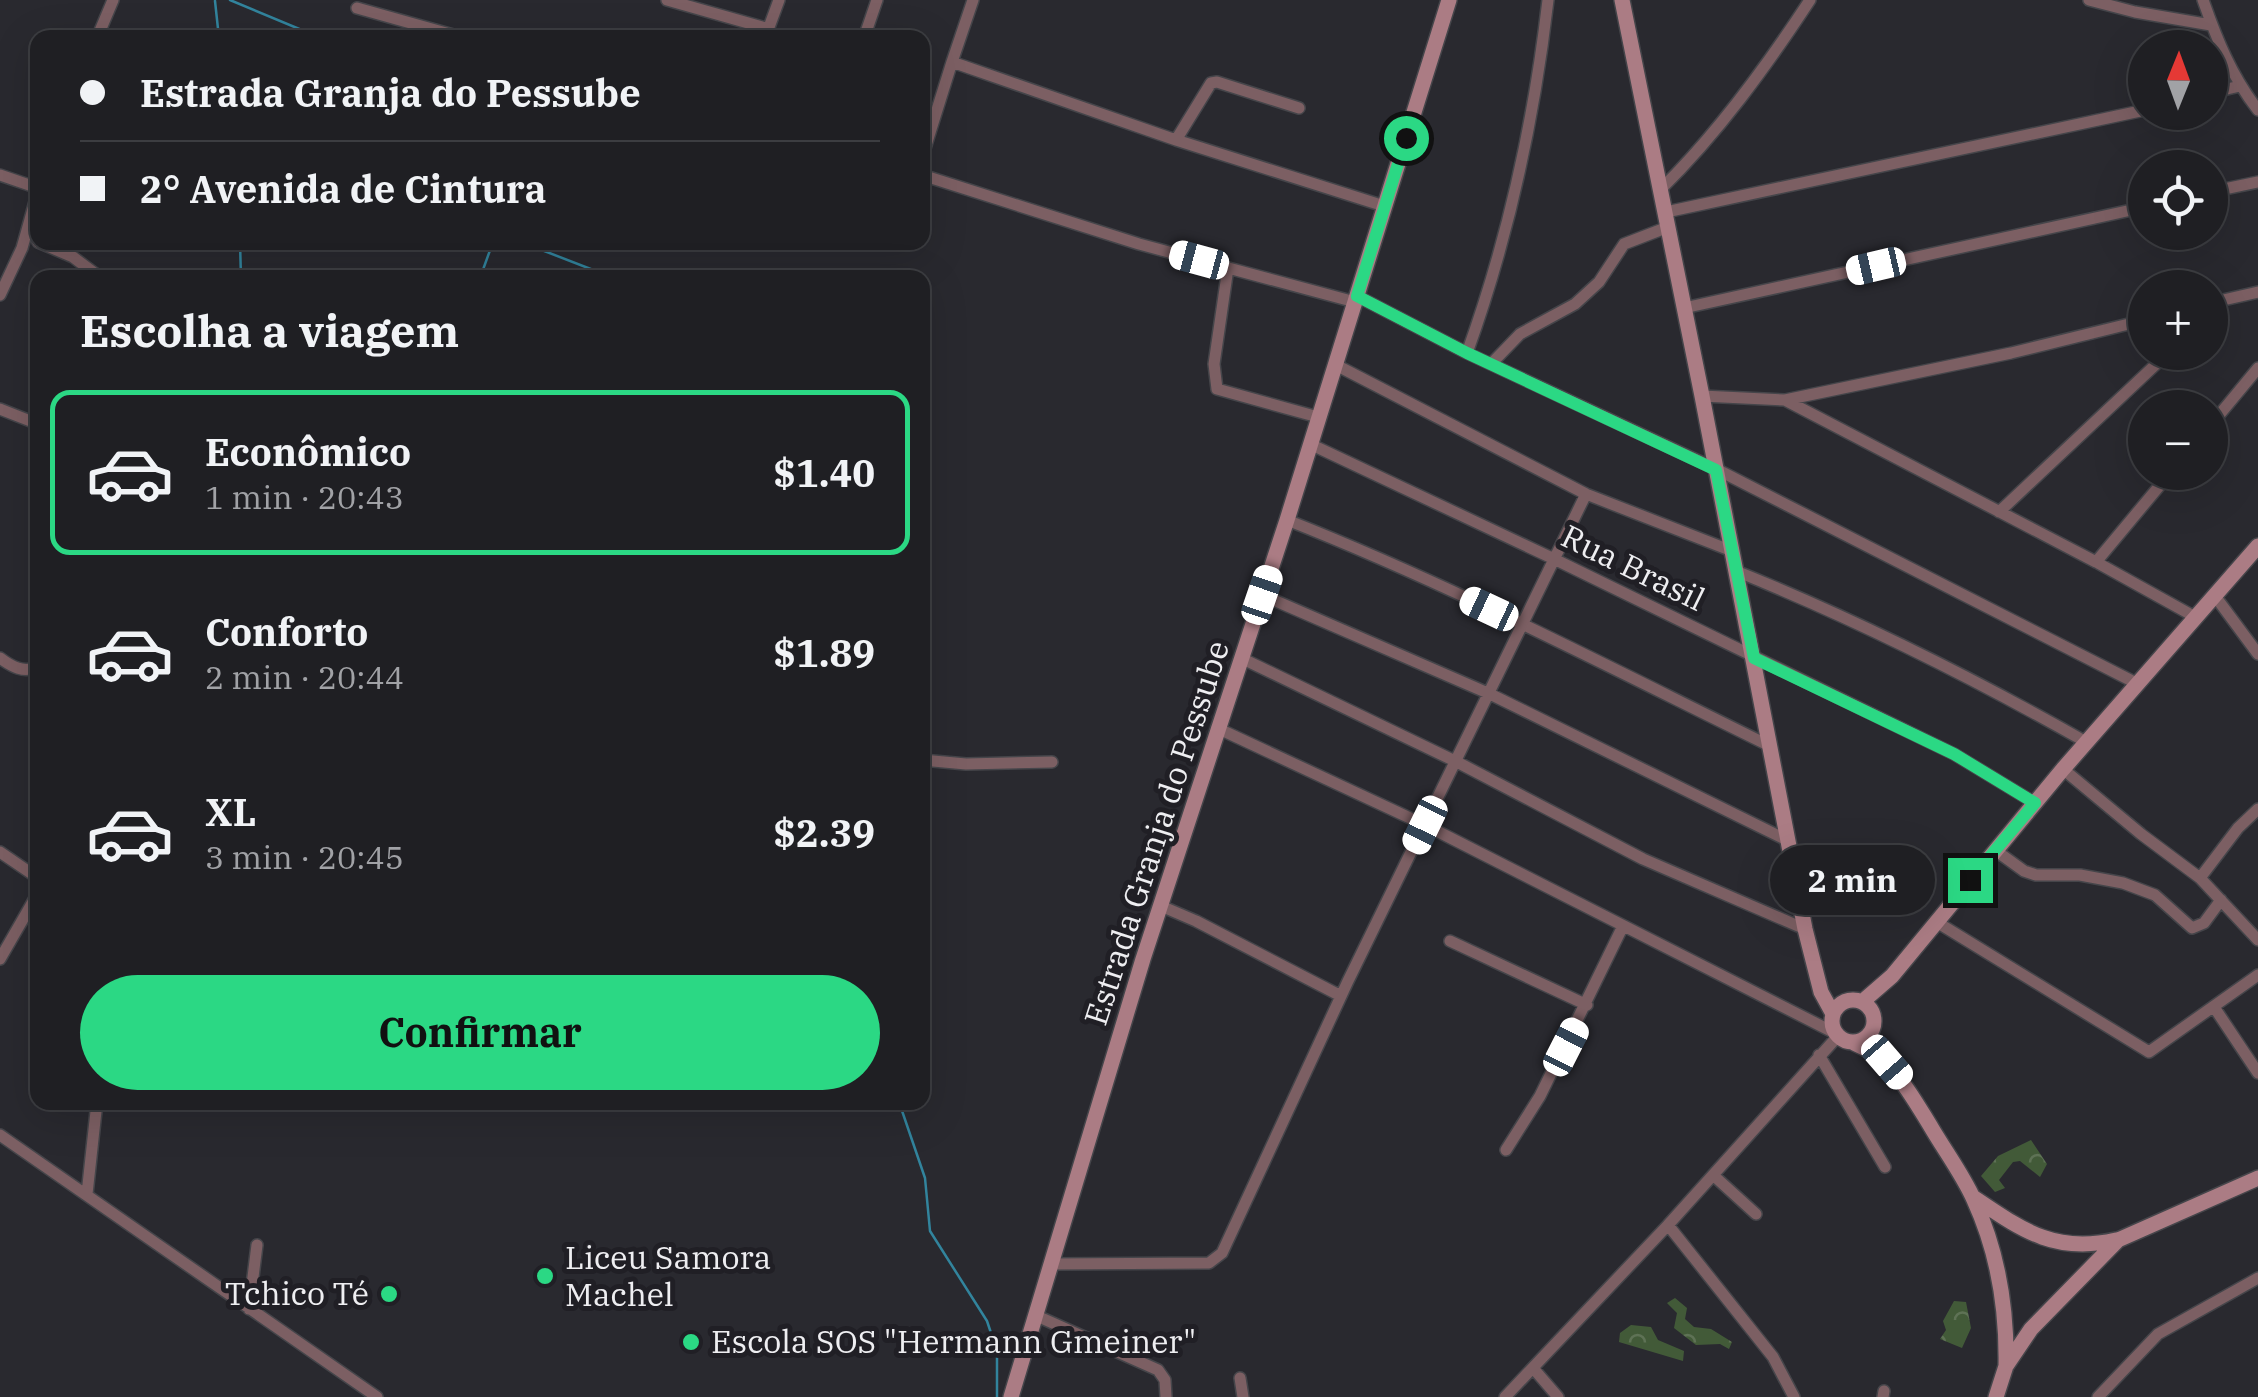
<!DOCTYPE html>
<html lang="pt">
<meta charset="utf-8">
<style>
body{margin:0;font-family:"IBM Plex Serif",serif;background:#27272b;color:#f1f3f6;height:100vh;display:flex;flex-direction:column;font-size:38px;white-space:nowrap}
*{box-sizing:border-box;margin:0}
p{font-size:32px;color:#a1a2a6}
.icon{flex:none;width:55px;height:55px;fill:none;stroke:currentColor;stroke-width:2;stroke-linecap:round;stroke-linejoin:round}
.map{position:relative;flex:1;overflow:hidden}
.sheet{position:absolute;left:30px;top:270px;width:900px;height:840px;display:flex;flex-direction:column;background:#1f1f23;border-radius:20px;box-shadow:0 10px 40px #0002,0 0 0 2px #3c3d41}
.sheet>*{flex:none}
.banner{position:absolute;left:30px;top:30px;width:900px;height:220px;border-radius:20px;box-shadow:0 10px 40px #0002,0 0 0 2px #3c3d41;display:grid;align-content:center;height:220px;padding:0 50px;background:#1f1f23}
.needle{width:65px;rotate:1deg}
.fabs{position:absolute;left:2128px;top:30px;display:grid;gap:20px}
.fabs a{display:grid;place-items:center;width:100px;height:100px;border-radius:50%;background:#1f1f23;box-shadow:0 10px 40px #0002,0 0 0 2px #3c3d41;font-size:50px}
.end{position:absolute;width:45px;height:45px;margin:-22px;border:12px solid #2bd884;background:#111;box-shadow:0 0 0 5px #111}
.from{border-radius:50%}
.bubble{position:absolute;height:70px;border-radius:35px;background:#1f1f23;box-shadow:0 10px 40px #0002,0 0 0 2px #3c3d41;font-size:32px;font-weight:700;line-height:70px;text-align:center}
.car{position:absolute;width:30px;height:60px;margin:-30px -15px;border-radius:12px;box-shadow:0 0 8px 2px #0007;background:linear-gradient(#fff 24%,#345 0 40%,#fff 0 76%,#345 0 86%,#fff 0)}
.banner b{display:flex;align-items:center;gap:35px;height:95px;font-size:38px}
.banner b+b{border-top:2px solid #3c3d41}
.banner i{width:25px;height:25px;background:#f1f3f6}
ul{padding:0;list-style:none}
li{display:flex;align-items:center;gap:30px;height:165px;margin:0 20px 15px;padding:0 30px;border:5px solid transparent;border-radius:20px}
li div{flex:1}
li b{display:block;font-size:38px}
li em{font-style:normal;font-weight:700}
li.selected{border-color:#2bd884}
li>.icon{width:90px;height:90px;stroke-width:1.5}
h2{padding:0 50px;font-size:45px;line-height:120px}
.button{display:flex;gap:20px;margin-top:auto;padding:20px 50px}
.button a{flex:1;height:115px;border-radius:60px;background:#2bd884;color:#111;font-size:40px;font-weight:700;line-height:115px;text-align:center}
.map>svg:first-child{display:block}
</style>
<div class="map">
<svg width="2258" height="1397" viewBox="0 0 2258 1397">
<defs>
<pattern id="forest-crowns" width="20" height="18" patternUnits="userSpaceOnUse" patternTransform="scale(2.5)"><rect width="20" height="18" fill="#425a38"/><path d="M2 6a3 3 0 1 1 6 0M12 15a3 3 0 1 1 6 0" fill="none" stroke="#5e7255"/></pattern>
</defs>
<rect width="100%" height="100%" fill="#29292f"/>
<path fill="url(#forest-crowns)" d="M2031 1140 2047 1164 2040 1177 2020 1161 2013 1162 1999 1180 2005 1188 1995 1192 1981 1176 1998 1156Z
M1675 1298 1687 1308 1685 1319 1694 1327 1711 1329 1732 1342 1729 1349 1720 1344 1696 1345 1674 1328 1677 1313 1667 1303Z
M1954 1301 1966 1302 1971 1328 1962 1348 1940 1339 1946 1330 1943 1321Z
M1631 1325 1651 1327 1658 1340 1684 1351 1683 1361 1619 1342 1620 1333Z"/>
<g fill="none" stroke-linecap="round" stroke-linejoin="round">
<path stroke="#32849d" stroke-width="2.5" d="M230 0 321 38
M215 1 219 38
M240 242 241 278
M521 242 614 278
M480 278 493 242
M899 1102 925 1178 930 1231 987 1321 997 1351V1397"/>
<g stroke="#45454a" stroke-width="14">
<path id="street" d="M667 0 769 29
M2089 0 2135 12 2211 25
M2203 0C2217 40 2232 77 2258 110
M357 8 464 38
M97 38 113 0
M765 38 779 0
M864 38 877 0
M952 62 973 0
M2210 93 2240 86
M1176 140 1211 83 1217 82 1299 108
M922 158 952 62 1176 140 1384 206
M0 175 38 188
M922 175 1139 244 1355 302
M1661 189C1718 133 1766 67 1810 0
M2210 192 2258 182
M1666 212 2145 110
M38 242 73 257 101 278
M1228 268 1214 364 1217 389 1318 417
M0 295 22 248 38 191
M1357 296 1467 353 1716 469 2138 684
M2210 303 2258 292
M1684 308 2145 207
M1467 353C1508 239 1534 121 1548 0
M1334 364 1586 494 1732 551
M1491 364 1520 334 1575 304 1599 282 1624 244 1668 227
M1702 396 1785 400 2011 353 2145 320
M1785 400 2096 562 2197 618
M0 409 38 424
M2210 426 2258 368
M1310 444 1552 558 1954 754 2035 803
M1999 512 2169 352
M1287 520C1452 585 1611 668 1770 746
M2096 562 2171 472
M1736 571C1857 620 1973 678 2086 742
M1262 595 1490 694 1789 841
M2215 596 2258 654
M0 658C12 667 23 673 38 667
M1241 658 1457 762 1643 859 1805 929
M1217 728 1425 825 1835 1033
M922 760 966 764 1052 762
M2063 769 2141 834 2200 878 2258 940
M1995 850 2024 871 2036 875H2080L2123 883 2155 895 2192 928 2204 923 2221 900
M0 852 38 878
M2200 878 2238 828 2258 809
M1161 906 1196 921 1341 996
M1935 921 2149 1052 2258 975
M1450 941 1587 1005
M0 959 38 893
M2214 1007 2258 1073
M1819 1055 1885 1167
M0 1135 377 1397
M1506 1150 1540 1096 1623 926
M1713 1175 1756 1214
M87 1194 97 1102
M1668 1225 1773 1357 1794 1397
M1051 1264 1209 1263 1222 1253 1348 981 1586 494
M249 1309 257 1245
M1037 1316 1158 1370 1165 1380 1166 1397
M1533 1368 1558 1397
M1240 1378 1243 1397
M1505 1397 1668 1225 1838 1036
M1883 1397 1884 1391
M2098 1397 2158 1334 2258 1278"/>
</g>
<g stroke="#45454a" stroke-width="18">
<path id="secondary" d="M1622 0 1702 396 1805 929 1821 992 1833 1014
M1832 1021a21 21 0 1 1 42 0a21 21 0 1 1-42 0Z
M1862 1002 1892 976 2063 769 2258 546
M1854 1043C1893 1059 1910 1093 1931 1127 1945 1151 1963 1175 1974 1200 1998 1252 2007 1309 2006 1366
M1973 1197C2022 1230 2054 1254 2116 1240
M1011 1397 1143 959 1287 520 1449 0
M1996 1397 2006 1366 2031 1329 2118 1240 2258 1178"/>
</g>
<use href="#street" stroke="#7c5f63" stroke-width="11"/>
<use href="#secondary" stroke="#ab7c84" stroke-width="15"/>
</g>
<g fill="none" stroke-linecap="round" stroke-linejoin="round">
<path stroke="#2bd884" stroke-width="12" d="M1406 138 1357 296 1467 353 1716 470 1754 658 1954 754 2035 803 1970 880"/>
</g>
<g fill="#2bd884" stroke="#201f25" stroke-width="4">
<circle cx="545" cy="1276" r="10"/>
<circle cx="389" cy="1294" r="10"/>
<circle cx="691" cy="1342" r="10"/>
</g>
<g text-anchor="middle" stroke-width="10" stroke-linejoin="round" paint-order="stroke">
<g font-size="32" fill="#eeeef1" stroke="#201f25">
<text transform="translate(1633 568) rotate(26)" y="11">Rua Brasil</text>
<text transform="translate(1157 833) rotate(-72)" y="11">Estrada Granja do Pessube</text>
</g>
<g font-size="32" fill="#eeeef1" stroke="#201f25" text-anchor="start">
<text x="565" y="1269">Liceu Samora<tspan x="565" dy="37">Machel</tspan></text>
<text x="369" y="1305" text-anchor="end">Tchico Té</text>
<text x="711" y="1353">Escola SOS "Hermann Gmeiner"</text>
</g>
</g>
</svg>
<div class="fabs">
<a><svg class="needle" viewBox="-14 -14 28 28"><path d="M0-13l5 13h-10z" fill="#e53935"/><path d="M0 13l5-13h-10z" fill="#a1a2a6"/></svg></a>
<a><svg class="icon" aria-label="locate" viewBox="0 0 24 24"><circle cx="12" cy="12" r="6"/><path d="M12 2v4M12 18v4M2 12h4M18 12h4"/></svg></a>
<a>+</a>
<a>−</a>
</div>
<i class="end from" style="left:1406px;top:138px"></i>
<i class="end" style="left:1970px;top:880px"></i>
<div class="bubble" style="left:1770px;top:845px;width:165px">2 min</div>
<i class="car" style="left:1199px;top:260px;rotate:285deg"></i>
<i class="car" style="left:1876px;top:266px;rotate:257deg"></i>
<i class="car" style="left:1262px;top:595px;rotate:19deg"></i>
<i class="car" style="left:1489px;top:609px;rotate:295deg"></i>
<i class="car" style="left:1425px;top:825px;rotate:206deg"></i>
<i class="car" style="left:1566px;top:1047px;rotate:27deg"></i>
<i class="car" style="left:1887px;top:1062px;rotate:139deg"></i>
<div class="banner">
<b><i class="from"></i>Estrada Granja do Pessube</b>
<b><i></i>2° Avenida de Cintura</b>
</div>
<section class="sheet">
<h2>Escolha a viagem</h2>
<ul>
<li class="selected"><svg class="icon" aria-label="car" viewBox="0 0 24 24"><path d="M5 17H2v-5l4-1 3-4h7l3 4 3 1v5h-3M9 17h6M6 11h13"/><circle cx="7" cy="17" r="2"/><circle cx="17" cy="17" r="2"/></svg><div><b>Econômico</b><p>1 min · 20:43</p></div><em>$1.40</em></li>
<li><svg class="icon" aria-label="car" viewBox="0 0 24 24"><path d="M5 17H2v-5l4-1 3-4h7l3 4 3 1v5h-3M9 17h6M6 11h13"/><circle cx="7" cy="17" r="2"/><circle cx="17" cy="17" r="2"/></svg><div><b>Conforto</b><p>2 min · 20:44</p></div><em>$1.89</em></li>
<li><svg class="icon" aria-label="car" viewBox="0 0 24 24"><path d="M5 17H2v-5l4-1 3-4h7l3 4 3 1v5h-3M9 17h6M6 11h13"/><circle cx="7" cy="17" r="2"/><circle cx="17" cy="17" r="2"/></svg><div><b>XL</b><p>3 min · 20:45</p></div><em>$2.39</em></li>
</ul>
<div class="button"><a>Confirmar</a></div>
</section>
</div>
